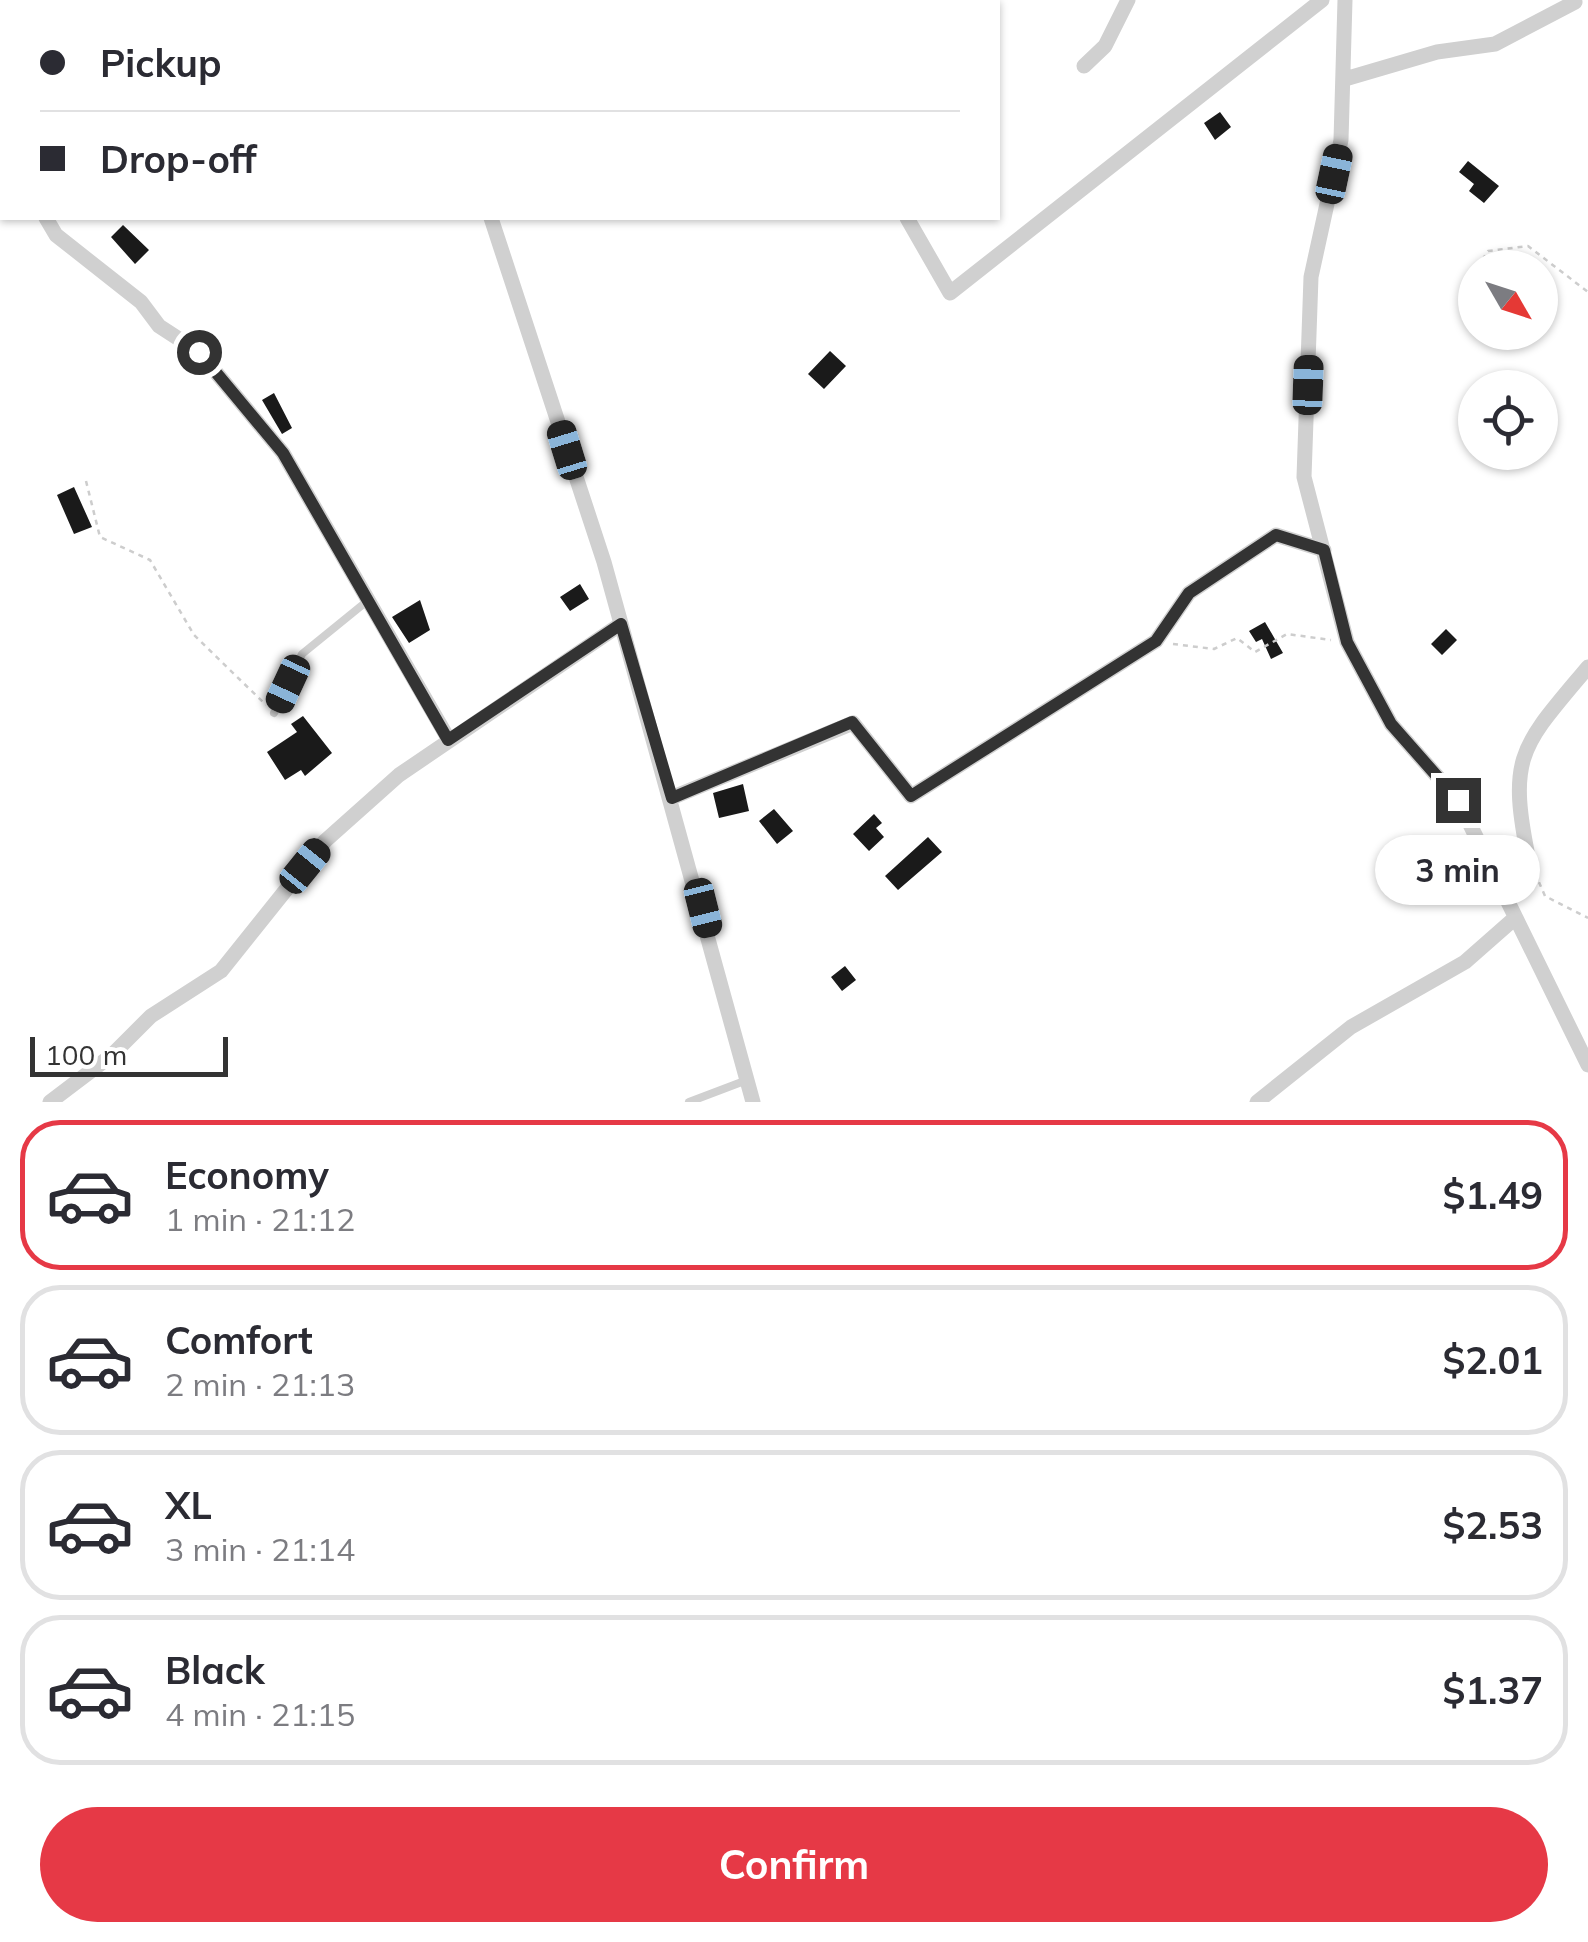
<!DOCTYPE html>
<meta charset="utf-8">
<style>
body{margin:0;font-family:Mulish,sans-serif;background:#f2f2f3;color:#2b2b33;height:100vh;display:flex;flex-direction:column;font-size:38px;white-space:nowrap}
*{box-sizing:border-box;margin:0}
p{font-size:32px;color:#7c7c81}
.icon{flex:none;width:55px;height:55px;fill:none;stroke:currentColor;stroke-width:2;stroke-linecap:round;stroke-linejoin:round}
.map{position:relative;height:1102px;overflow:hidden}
.details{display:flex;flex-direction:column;background:#fff;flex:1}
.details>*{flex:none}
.hud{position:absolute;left:0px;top:0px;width:1000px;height:220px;box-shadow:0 2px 8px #0004;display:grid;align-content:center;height:220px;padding:0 40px;background:#fff}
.needle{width:65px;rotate:129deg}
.buttons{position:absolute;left:1458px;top:250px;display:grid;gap:20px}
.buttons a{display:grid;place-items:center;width:100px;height:100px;border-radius:50%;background:#fff;box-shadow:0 2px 8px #0004;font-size:50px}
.scale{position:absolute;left:30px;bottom:25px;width:198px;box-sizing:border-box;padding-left:10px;border:5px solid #333;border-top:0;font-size:28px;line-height:35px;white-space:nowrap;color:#333;-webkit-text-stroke:8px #fff;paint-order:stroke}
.end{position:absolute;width:45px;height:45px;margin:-22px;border:12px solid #333;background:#fff;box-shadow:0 0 0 5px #fff}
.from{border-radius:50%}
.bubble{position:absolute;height:70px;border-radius:35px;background:#fff;box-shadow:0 2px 8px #0004;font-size:32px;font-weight:700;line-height:70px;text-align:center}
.car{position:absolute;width:30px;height:60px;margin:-30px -15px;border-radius:12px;box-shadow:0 0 8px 2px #0007;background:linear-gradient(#222 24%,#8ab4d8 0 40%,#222 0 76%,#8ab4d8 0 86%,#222 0)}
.hud b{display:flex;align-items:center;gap:35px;height:95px;font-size:38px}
.hud b+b{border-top:2px solid #e1e1e2}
.hud i{width:25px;height:25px;background:#2b2b33}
ul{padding:18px 0 0;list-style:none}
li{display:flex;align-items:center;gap:30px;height:150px;margin:0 20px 15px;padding:0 20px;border:5px solid #e1e1e2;border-radius:40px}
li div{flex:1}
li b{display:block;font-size:38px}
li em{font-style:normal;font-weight:700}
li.on{border-color:#e63946}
li>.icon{width:90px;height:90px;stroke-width:1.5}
.button{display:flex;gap:20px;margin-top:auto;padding:20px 40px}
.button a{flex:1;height:115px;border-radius:60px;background:#e63946;color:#fff;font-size:40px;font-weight:700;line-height:115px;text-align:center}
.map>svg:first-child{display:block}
</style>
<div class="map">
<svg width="1588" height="1102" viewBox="0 0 1588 1102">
<rect width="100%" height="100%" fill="#fff"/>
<path fill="#1a1a1a" d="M1220 112 1231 127 1215 140 1204 123Z
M1468 161 1499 186 1484 203 1469 191 1474 184 1459 172Z
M123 225 149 250 135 264 111 237Z
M830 351 846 366 824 389 808 374Z
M274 393 292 428 282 434 262 400Z
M74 487 92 527 74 534 57 495Z
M580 584 589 599 570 611 560 597Z
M420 600 430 630 409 643 392 617Z
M1265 622 1283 653 1271 659 1262 639 1256 642 1249 631Z
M1446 629 1457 640 1442 655 1431 644Z
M303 716 332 753 305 776 301 770 285 780 267 752 297 732 291 724Z
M743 784 749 811 719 818 713 793Z
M774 809 793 831 777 844 759 821Z
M874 814 882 823 876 828 884 837 869 851 853 834Z
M928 837 942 852 898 890 885 876Z
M845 966 856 980 842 991 831 977Z"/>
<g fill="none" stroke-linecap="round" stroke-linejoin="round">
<path stroke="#cdcdcd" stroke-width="2.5" stroke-dasharray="5 5" stroke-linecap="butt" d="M739 0 741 2
M0 64 2 67
M1477 268 1488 251 1528 246 1588 292
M1469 279 1475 270
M86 481 100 537 150 560 194 635 266 705
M1173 644 1214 649 1237 638 1255 652 1287 634 1331 640
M1535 873 1545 896 1588 918"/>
<path stroke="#d0d0d0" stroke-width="8" d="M274 713 302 654 366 602
M689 1102 747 1080"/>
<path stroke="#d0d0d0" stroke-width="15" d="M417 0 418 2
M1345 0 1341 140 1311 277 1304 477 1347 642 1391 724 1458 800 1588 1065
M793 2 798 0
M1084 66 1105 46 1128 0
M1345 79 1437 52 1495 44 1575 2
M46 218 56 235 141 302 159 326 199 352 283 453 449 740
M491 218 604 562 753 1102
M907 218 950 293 1322 0
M671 798 853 723 911 796 1156 641 1189 593 1276 535 1324 550
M1500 886 1529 861C1507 755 1521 747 1588 667
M50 1102 112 1055 151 1016 221 971 325 841 399 775 621 624
M1257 1102 1351 1027 1465 962 1515 918"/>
</g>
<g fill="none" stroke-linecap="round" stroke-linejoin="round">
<path stroke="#333" stroke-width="12" d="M199 352 283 453 448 740 621 624 672 798 852 722 911 796 1156 641 1189 593 1276 535 1324 550 1347 642 1391 724 1458 800"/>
</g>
</svg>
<div class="buttons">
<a><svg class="needle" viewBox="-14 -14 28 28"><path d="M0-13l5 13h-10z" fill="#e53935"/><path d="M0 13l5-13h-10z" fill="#7c7c81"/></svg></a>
<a><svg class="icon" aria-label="locate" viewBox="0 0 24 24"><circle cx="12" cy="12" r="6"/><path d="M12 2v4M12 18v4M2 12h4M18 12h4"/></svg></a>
</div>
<div class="scale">100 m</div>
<i class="end from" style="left:199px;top:352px"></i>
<i class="end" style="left:1458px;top:800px"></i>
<div class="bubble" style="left:1375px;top:835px;width:165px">3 min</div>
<i class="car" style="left:1334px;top:174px;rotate:12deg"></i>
<i class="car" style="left:1308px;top:385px;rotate:2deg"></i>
<i class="car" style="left:567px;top:450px;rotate:343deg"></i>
<i class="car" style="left:288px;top:684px;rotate:205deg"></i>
<i class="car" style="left:305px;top:866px;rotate:39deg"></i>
<i class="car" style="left:703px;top:908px;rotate:166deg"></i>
<div class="hud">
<b><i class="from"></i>Pickup</b>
<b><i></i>Drop-off</b>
</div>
</div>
<section class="details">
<ul>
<li class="on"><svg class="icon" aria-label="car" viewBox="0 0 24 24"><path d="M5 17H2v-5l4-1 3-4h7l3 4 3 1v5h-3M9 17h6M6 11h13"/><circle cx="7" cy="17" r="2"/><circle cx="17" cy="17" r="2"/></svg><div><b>Economy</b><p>1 min · 21:12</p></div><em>$1.49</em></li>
<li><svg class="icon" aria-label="car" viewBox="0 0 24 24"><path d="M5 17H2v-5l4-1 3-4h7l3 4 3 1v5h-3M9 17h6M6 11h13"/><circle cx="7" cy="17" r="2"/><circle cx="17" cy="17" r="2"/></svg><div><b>Comfort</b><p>2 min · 21:13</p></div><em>$2.01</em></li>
<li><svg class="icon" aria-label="car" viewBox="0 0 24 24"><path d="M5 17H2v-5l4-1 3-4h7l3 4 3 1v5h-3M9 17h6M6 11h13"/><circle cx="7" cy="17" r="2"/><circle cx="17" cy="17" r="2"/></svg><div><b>XL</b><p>3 min · 21:14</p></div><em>$2.53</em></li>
<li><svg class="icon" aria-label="car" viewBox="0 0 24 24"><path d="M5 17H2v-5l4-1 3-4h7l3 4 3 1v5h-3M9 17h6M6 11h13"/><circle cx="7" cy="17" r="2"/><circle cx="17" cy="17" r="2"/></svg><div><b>Black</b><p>4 min · 21:15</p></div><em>$1.37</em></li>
</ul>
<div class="button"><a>Confirm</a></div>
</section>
